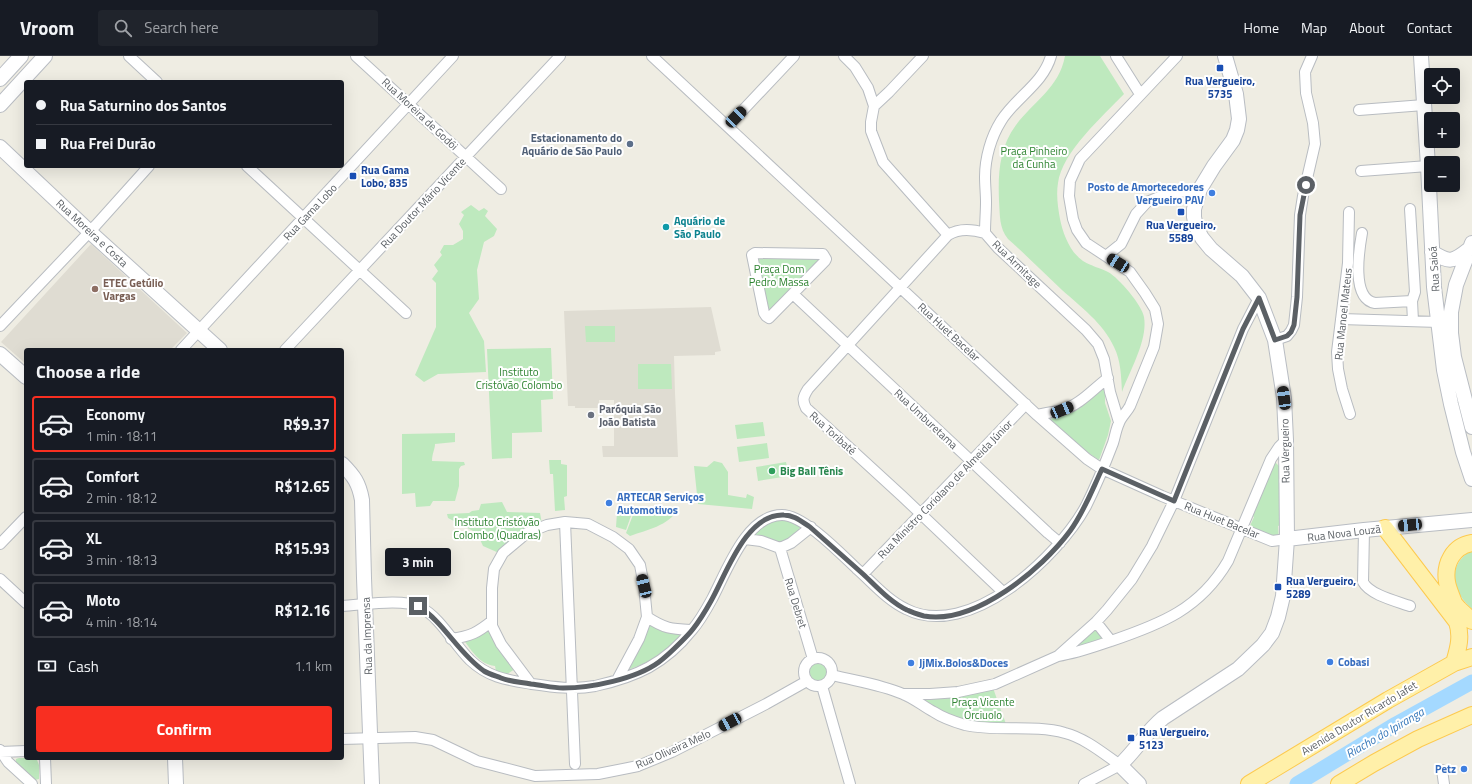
<!DOCTYPE html>
<meta charset="utf-8">
<style>
body{margin:0;font-family:"Titillium Web",sans-serif;background:#20242c;color:#f1f3f6;height:100vh;display:flex;flex-direction:column;font-size:15px;white-space:nowrap}
*{box-sizing:border-box;margin:0}
p{font-size:13px;color:#9ea1a6}
.icon{flex:none;width:22px;height:22px;fill:none;stroke:currentColor;stroke-width:2;stroke-linecap:round;stroke-linejoin:round}
.map{position:relative;flex:1;overflow:hidden}
.details{position:absolute;left:24px;top:292px;width:320px;height:412px;display:flex;flex-direction:column;background:#171b24;border-radius:4px;box-shadow:0 4px 16px #0002}
.details>*{flex:none}
.guide{position:absolute;left:24px;top:24px;width:320px;height:88px;border-radius:4px;box-shadow:0 4px 16px #0002;display:grid;align-content:center;height:88px;padding:0 12px;background:#171b24}
.controls{position:absolute;left:1424px;top:12px;display:grid;gap:8px}
.controls a{display:grid;place-items:center;width:36px;height:36px;border-radius:4px;background:#171b24;box-shadow:0 4px 16px #0002;font-size:20px}
.end{position:absolute;width:18px;height:18px;margin:-9px;border:5px solid #5b6065;background:#fff;box-shadow:0 0 0 2px #fff}
.from{border-radius:50%}
.bubble{position:absolute;height:28px;border-radius:4px;background:#171b24;box-shadow:0 4px 16px #0002;font-size:13px;font-weight:700;line-height:28px;text-align:center}
.car{position:absolute;width:12px;height:24px;margin:-12px -6px;border-radius:5px;box-shadow:0 0 3px 1px #0007;background:linear-gradient(#222 24%,#8ab4d8 0 40%,#222 0 76%,#8ab4d8 0 86%,#222 0)}
.guide b{display:flex;align-items:center;gap:14px;height:38px;font-size:15px}
.guide b+b{border-top:1px solid #363941}
.guide i{width:10px;height:10px;background:#f1f3f6}
ul{padding:0;list-style:none}
li{display:flex;align-items:center;gap:12px;height:56px;margin:0 8px 6px;padding:0 4px;border:2px solid #363941;border-radius:4px}
li div{flex:1}
li b{display:block;font-size:15px}
li em{font-style:normal;font-weight:700}
li.selected{border-color:#f82f21}
li>.icon{width:36px;height:36px;stroke-width:1.5}
h2{padding:0 12px;font-size:18px;line-height:48px}
.pay{display:flex;align-items:center;gap:10px;height:44px;padding:0 12px;font-size:15px}
.pay p{margin-inline-start:auto}
.button{display:flex;gap:8px;margin-top:auto;padding:8px 12px}
.button a{flex:1;height:46px;border-radius:4px;background:#f82f21;color:#fff;font-size:16px;font-weight:700;line-height:46px;text-align:center}
header{display:flex;align-items:center;gap:24px;box-sizing:border-box;height:56px;padding:0 20px;background:#171b24;border-bottom:1px solid #363941}
header strong{font-size:19px}
nav{display:flex;gap:22px;margin-inline-start:auto;font-size:14px}
.search{width:280px;height:36px;background:#20242c;display:flex;align-items:center;gap:10px;box-sizing:border-box;padding:0 14px;border-radius:4px;color:#9ea1a6;font-size:15px}
.map>svg:first-child{display:block}
</style>
<header>
<strong>Vroom</strong>
<div class="search"><svg class="icon" aria-label="search" viewBox="0 0 24 24"><circle cx="10" cy="10" r="6"/><path d="M15 15l6 6"/></svg>Search here</div>
<nav><a>Home</a><a>Map</a><a>About</a><a>Contact</a></nav>
</header>
<div class="map">
<svg width="1472" height="728" viewBox="0 0 1472 728">
<rect width="100%" height="100%" fill="#efede3"/>
<path fill="#dfdcd2" d="M91 188 187 277 170 294H26V308L1 286Z
M711 251 721 295 715 296V299L674 300 675 337 678 401H603L602 390H614V344H599V352H575V350H568L564 255Z"/>
<path fill="#bee9be" d="M1065 0H1100L1124 38C1103 60 1062 96 1058 127 1056 139 1058 152 1060 163 1063 178 1070 196 1083 205 1091 210 1100 212 1108 216 1119 222 1142 249 1144 261 1148 284 1130 314 1122 336 1121 320 1121 305 1114 291 1103 267 1081 251 1062 234 1044 217 1027 200 1008 183 999 172 1000 159 999 145 998 118 999 92 1016 69 1034 45 1059 32 1065 0Z
M471 149 479 155 484 152 488 155 485 160 497 173 494 180 484 186 477 214 479 243 469 257 484 285 486 316 438 318 424 326 415 319 436 271V227L432 223 438 215 434 209 442 199 440 196 444 189H453L463 183V175L459 168 464 159 461 156Z
M755 198 824 201 768 259Z
M585 270H615V286H586Z
M551 292 553 343 541 344 542 376 512 377V402L492 403 487 293Z
M638 308H671L672 333H638Z
M1105 329V347L1111 365 1108 379 1099 404 1084 394 1047 363C1074 361 1086 347 1105 329Z
M763 366 765 380 737 383 735 369Z
M455 377V386L435 388C435 393 432 398 432 405L464 406 465 409 461 410 459 413V430L455 445H433L430 450 416 451 415 437 402 438V378Z
M767 387 769 402 739 406 737 391Z
M549 404H561V408L567 409V440L564 441 565 454 555 455 553 418H550Z
M714 405 722 407 728 416V439L746 442 747 438 754 441 752 453 698 448 694 410 707 411Z
M1274 405 1283 414 1284 468 1278 470 1279 484 1249 472 1254 461 1251 459Z
M786 406 789 420 758 425 756 411Z
M502 446 507 456 540 457 542 468 499 497 483 490 477 477 448 462 447 458 469 457 472 455 479 454 481 448Z
M678 453C669 470 646 474 630 480L626 477 633 459 637 454Z
M617 457H632L626 474 616 471Z
M780 460 801 469 798 476 780 489 748 481 756 473Z
M1468 496H1472V553C1459 542 1448 522 1459 506 1461 502 1465 499 1468 496Z
M649 566C661 577 670 576 685 577 668 592 653 606 630 613L628 607Z
M490 570 515 613 507 618 496 615 495 610C479 608 472 595 463 583Z
M1096 570 1105 583 1075 595 1073 587Z
M808 616a10 10 0 1 1 20 0a10 10 0 1 1-20 0Z
M993 632 1006 668 970 666 942 657 918 642Z
M19 702H33L37 704 39 709V723L35 724 16 706V703Z"/>
<g fill="none" stroke-linecap="round" stroke-linejoin="round">
<path stroke="#a4d9ff" stroke-width="15" d="M1297 728 1396 668 1472 626"/>
<g stroke="#b8bcc1" stroke-width="12">
<path id="street" d="M129 0 157 26
M356 0 501 133
M652 0 1037 359 1087 403 1102 413 1162 440 1272 485 1287 483
M844 0 855 11 868 32 874 50 871 66V75L883 106 948 179
M1051 0C1043 28 1016 41 1001 65 991 81 985 102 985 121 985 129 986 138 986 146 986 156 985 166 985 177L998 192 1086 274 1098 288 1104 303 1110 336 1119 366
M1116 0 1140 38
M874 50 889 36 923 0
M1359 54 1424 49
M728 70 794 0
M247 110 406 257
M1361 115 1428 110
M1349 156 1348 207 1337 296 1338 313 1342 333 1350 358
M985 177C972 173 959 172 948 179L808 333C803 341 802 344 806 352L902 440 1003 536
M1362 177C1359 194 1351 243 1375 247L1412 245 1415 236 1410 153
M755 197 821 198H823L826 203 825 205 769 262 766 260 764 257 752 199Z
M1106 200 1121 188 1136 158 1147 146 1166 138 1200 133
M793 238 1048 477 1060 487
M1412 245 1413 265
M1341 263 1439 266
M0 270 96 169 149 110
M1275 284 1287 280 1291 275 1294 269 1297 241 1300 159 1303 140 1315 88 1313 67 1306 37 1305 16 1312 0
M181 294 453 0
M285 294 560 0
M1037 359C1045 357 1054 356 1062 354 1080 349 1093 333 1108 322
M565 466 575 708
M1364 474 1363 526C1370 539 1396 545 1410 550
M745 483 761 485 780 492 791 487 811 471
M0 488 26 461
M780 492 813 603
M863 518 1026 348
M0 523 26 547
M342 550C363 549 402 542 420 551 440 561 454 588 470 604 489 622 508 624 532 628 553 631 574 634 595 630 636 621 665 608 692 574 700 565 706 554 712 543 726 517 746 459 782 459 804 459 841 498 857 513 873 527 887 544 906 553 969 585 1058 501 1086 450 1096 430 1105 408 1113 387 1115 381 1116 373 1119 367 1121 361 1127 356 1130 350L1154 291 1158 268 1155 253 1145 237 1130 216 1086 187 1077 174 1073 163 1069 140 1070 125 1080 103 1177 0
M647 561C665 573 672 573 692 574
M1096 566 1111 585
M451 583C471 580 477 577 492 565
M1058 600C1077 597 1093 591 1111 585 1161 568 1200 553 1228 505L1271 403 1279 391 1286 384
M804 616a14 14 0 1 1 28 0a14 14 0 1 1-28 0Z
M832 619C855 625 880 628 903 638 914 642 924 651 934 656 943 662 955 666 965 669 997 676 1033 668 1065 677 1085 682 1104 698 1120 709L1084 728
M531 628 501 588 492 570V532L494 513 503 497 527 477 547 469 565 466 588 468 613 481 629 493 640 509 644 530 647 561 639 583 617 624
M822 630 850 728
M904 638H930L958 636 995 628 1058 600 1096 566 1107 554 1132 523 1152 490 1174 445 1243 273 1259 242
M342 683 415 681 433 684 477 705 535 720 598 718 638 710 672 696 766 648 807 625
M0 694 8 706 32 728
M0 696 26 695
M45 702 46 728
M1442 714 1444 728"/>
</g>
<g stroke="#b9bdc3" stroke-width="16">
<path id="secondary" d="M1421 0 1428 110 1434 231 1444 314 1451 348 1463 396 1472 423
M0 23 21 0
M0 49 45 0
M0 91 90 176 220 294
M1472 187 1456 229 1451 256V277L1454 301 1472 371
M1432 196C1449 207 1453 206 1468 194
M0 298 26 321
M342 408C354 420 359 427 362 444L364 522 372 728
M1287 483 1364 474 1472 464
M175 702 176 728
M1139 728 1120 709C1136 694 1147 675 1163 662L1238 613 1263 589 1272 577 1278 561 1283 540 1287 483 1286 384 1284 342 1275 284 1259 242 1242 220 1211 193 1202 182 1196 171 1194 161V153L1200 133 1214 110 1233 84 1237 74 1239 63 1236 38 1225 0"/>
</g>
<g stroke="#fdca4f" stroke-width="18">
<path id="primary" d="M1385 472 1457 566C1462 581 1458 593 1454 607
M1452 545 1459 553 1472 565
M1454 547C1452 541 1448 533 1447 526 1444 508 1453 490 1472 487
M1249 728 1388 644 1454 607 1472 601
M1339 728 1374 707 1418 683 1472 659"/>
</g>
<use href="#street" stroke="#fff" stroke-width="10"/>
<use href="#secondary" stroke="#fff" stroke-width="14"/>
<use href="#primary" stroke="#fff0a9" stroke-width="16"/>
</g>
<g fill="none" stroke-linecap="round" stroke-linejoin="round">
<path stroke="#5b6065" stroke-width="5" d="M418 550C444 566 458 597 484 615 489 618 496 620 501 622 511 626 520 626 531 628 542 629 552 632 563 632 591 632 636 623 659 606 667 600 674 593 681 586 685 582 690 577 693 573 700 564 706 554 711 545 726 519 746 457 784 459 794 459 802 466 810 471 828 487 845 502 863 518 876 530 890 546 907 554 912 556 919 559 924 560 975 569 1042 513 1070 475 1084 456 1092 434 1102 413L1174 445 1243 273 1259 242 1275 284 1287 280 1291 276 1294 269 1297 241 1300 159 1306 129"/>
</g>
<g fill="#1a4fb4" stroke="#fff" stroke-width="1.5">
<rect x="1216" y="8" width="8" height="8" rx="2"/>
<rect x="349" y="116" width="8" height="8" rx="2"/>
<rect x="1177" y="152" width="8" height="8" rx="2"/>
<rect x="1274" y="527" width="8" height="8" rx="2"/>
<rect x="1127" y="678" width="8" height="8" rx="2"/>
</g>
<circle fill="#5c6f8a" stroke="#fff" stroke-width="1.5" cx="630" cy="88" r="4"/>
<g fill="#3f7fe0" stroke="#fff" stroke-width="1.5">
<circle cx="1212" cy="137" r="4"/>
<circle cx="609" cy="447" r="4"/>
<circle cx="1330" cy="606" r="4"/>
<circle cx="911" cy="607" r="4"/>
<circle cx="1464" cy="713" r="4"/>
</g>
<circle fill="#0f9aa8" stroke="#fff" stroke-width="1.5" cx="666" cy="171" r="4"/>
<circle fill="#8d6e63" stroke="#fff" stroke-width="1.5" cx="95" cy="233" r="4"/>
<circle fill="#6b7280" stroke="#fff" stroke-width="1.5" cx="591" cy="359" r="4"/>
<circle fill="#2e9e5b" stroke="#fff" stroke-width="1.5" cx="772" cy="415" r="4"/>
<g text-anchor="middle" stroke-width="4" stroke-linejoin="round" paint-order="stroke">
<g font-size="11" font-weight="bold" fill="#164399" stroke="#fff" text-anchor="start">
<text x="1220" y="29" text-anchor="middle">Rua Vergueiro,<tspan x="1220" dy="13">5735</tspan></text>
<text x="361" y="118">Rua Gama<tspan x="361" dy="13">Lobo, 835</tspan></text>
<text x="1181" y="173" text-anchor="middle">Rua Vergueiro,<tspan x="1181" dy="13">5589</tspan></text>
<text x="1286" y="529">Rua Vergueiro,<tspan x="1286" dy="13">5289</tspan></text>
<text x="1139" y="680">Rua Vergueiro,<tspan x="1139" dy="13">5123</tspan></text>
</g>
<g font-size="11" fill="#5b6065" stroke="#fff">
<text transform="translate(420 58) rotate(43)" y="4">Rua Moreira de Godói</text>
<text transform="translate(423 147) rotate(-47)" y="4">Rua Doutor Mário Vicente</text>
<text transform="translate(310 156) rotate(-47)" y="4">Rua Gama Lobo</text>
<text transform="translate(92 177) rotate(43)" y="4">Rua Moreira e Costa</text>
<text transform="translate(1017 208) rotate(44)" y="4">Rua Armitage</text>
<text transform="translate(1434 213) rotate(-94)" y="4">Rua Saioá</text>
<text transform="translate(1343 258) rotate(-84)" y="4">Rua Manoel Mateus</text>
<text transform="translate(949 276) rotate(43)" y="4">Rua Huet Bacelar</text>
<text transform="translate(926 363) rotate(43)" y="4">Rua Umburetama</text>
<text transform="translate(833 377) rotate(42)" y="4">Rua Toribaté</text>
<text transform="translate(1285 395) rotate(-91)" y="4">Rua Vergueiro</text>
<text transform="translate(945 433) rotate(-46)" y="4">Rua Ministro Coriolano de Almeida Júnior</text>
<text transform="translate(1222 464) rotate(22)" y="4">Rua Huet Bacelar</text>
<text transform="translate(1344 477) rotate(-7)" y="4">Rua Nova Louzã</text>
<text transform="translate(796 547) rotate(73)" y="4">Rua Debret</text>
<text transform="translate(367 580) rotate(-92)" y="4">Rua da Imprensa</text>
<text transform="translate(1359 662) rotate(-31)" y="4">Avenida Doutor Ricardo Jafet</text>
<text transform="translate(673 693) rotate(-24)" y="4">Rua Oliveira Melo</text>
</g>
<g font-size="11" font-weight="bold" fill="#4e5e75" stroke="#fff" text-anchor="end">
<text x="622" y="86">Estacionamento do<tspan x="622" dy="13">Aquário de São Paulo</tspan></text>
</g>
<g font-size="11" fill="#2d8330" stroke="#fff">
<text x="1034" y="99">Praça Pinheiro<tspan x="1034" dy="13">da Cunha</tspan></text>
<text x="779" y="217">Praça Dom<tspan x="779" dy="13">Pedro Massa</tspan></text>
<text x="519" y="320">Instituto<tspan x="519" dy="13">Cristóvão Colombo</tspan></text>
<text x="497" y="470">Instituto Cristóvão<tspan x="497" dy="13">Colombo (Quadras)</tspan></text>
<text x="983" y="650">Praça Vicente<tspan x="983" dy="13">Orciuolo</tspan></text>
</g>
<g font-size="11" font-weight="bold" fill="#366cbe" stroke="#fff" text-anchor="start">
<text x="1204" y="135" text-anchor="end">Posto de Amortecedores<tspan x="1204" dy="13">Vergueiro PAV</tspan></text>
<text x="617" y="445">ARTECAR Serviços<tspan x="617" dy="13">Automotivos</tspan></text>
<text x="1338" y="610">Cobasi</text>
<text x="919" y="611">JjMix.Bolos&amp;Doces</text>
<text x="1456" y="717" text-anchor="end">Petz</text>
</g>
<g font-size="11" font-weight="bold" fill="#0d838f" stroke="#fff" text-anchor="start">
<text x="674" y="169">Aquário de<tspan x="674" dy="13">São Paulo</tspan></text>
</g>
<g font-size="11" font-weight="bold" fill="#785e54" stroke="#fff" text-anchor="start">
<text x="103" y="231">ETEC Getúlio<tspan x="103" dy="13">Vargas</tspan></text>
</g>
<g font-size="11" font-weight="bold" fill="#5b616d" stroke="#fff" text-anchor="start">
<text x="599" y="357">Paróquia São<tspan x="599" dy="13">João Batista</tspan></text>
</g>
<g font-size="11" font-weight="bold" fill="#27864d" stroke="#fff" text-anchor="start">
<text x="780" y="419">Big Ball Tênis</text>
</g>
<g font-size="12" font-style="italic" fill="#3879ba" stroke="#fff">
<text transform="translate(1385 677) rotate(-30)" y="4">Riacho do Ipiranga</text>
</g>
</g>
</svg>
<div class="controls">
<a><svg class="icon" aria-label="locate" viewBox="0 0 24 24"><circle cx="12" cy="12" r="6"/><path d="M12 2v4M12 18v4M2 12h4M18 12h4"/></svg></a>
<a>+</a>
<a>−</a>
</div>
<i class="end from" style="left:1306px;top:129px"></i>
<i class="end" style="left:418px;top:550px"></i>
<div class="bubble" style="left:385px;top:492px;width:66px">3 min</div>
<i class="car" style="left:736px;top:61px;rotate:44deg"></i>
<i class="car" style="left:1118px;top:207px;rotate:302deg"></i>
<i class="car" style="left:1284px;top:342px;rotate:352deg"></i>
<i class="car" style="left:1062px;top:354px;rotate:67deg"></i>
<i class="car" style="left:1410px;top:469px;rotate:265deg"></i>
<i class="car" style="left:644px;top:530px;rotate:346deg"></i>
<i class="car" style="left:730px;top:666px;rotate:242deg"></i>
<div class="guide">
<b><i class="from"></i>Rua Saturnino dos Santos</b>
<b><i></i>Rua Frei Durão</b>
</div>
<section class="details">
<h2>Choose a ride</h2>
<ul>
<li class="selected"><svg class="icon" aria-label="car" viewBox="0 0 24 24"><path d="M5 17H2v-5l4-1 3-4h7l3 4 3 1v5h-3M9 17h6M6 11h13"/><circle cx="7" cy="17" r="2"/><circle cx="17" cy="17" r="2"/></svg><div><b>Economy</b><p>1 min · 18:11</p></div><em>R$9.37</em></li>
<li><svg class="icon" aria-label="car" viewBox="0 0 24 24"><path d="M5 17H2v-5l4-1 3-4h7l3 4 3 1v5h-3M9 17h6M6 11h13"/><circle cx="7" cy="17" r="2"/><circle cx="17" cy="17" r="2"/></svg><div><b>Comfort</b><p>2 min · 18:12</p></div><em>R$12.65</em></li>
<li><svg class="icon" aria-label="car" viewBox="0 0 24 24"><path d="M5 17H2v-5l4-1 3-4h7l3 4 3 1v5h-3M9 17h6M6 11h13"/><circle cx="7" cy="17" r="2"/><circle cx="17" cy="17" r="2"/></svg><div><b>XL</b><p>3 min · 18:13</p></div><em>R$15.93</em></li>
<li><svg class="icon" aria-label="car" viewBox="0 0 24 24"><path d="M5 17H2v-5l4-1 3-4h7l3 4 3 1v5h-3M9 17h6M6 11h13"/><circle cx="7" cy="17" r="2"/><circle cx="17" cy="17" r="2"/></svg><div><b>Moto</b><p>4 min · 18:14</p></div><em>R$12.16</em></li>
</ul>
<div class="pay"><svg class="icon" aria-label="cash" viewBox="0 0 24 24"><path d="M3 7h18v10H3z"/><circle cx="12" cy="12" r="2"/></svg>Cash<p>1.1 km</p></div>
<div class="button"><a>Confirm</a></div>
</section>
</div>
